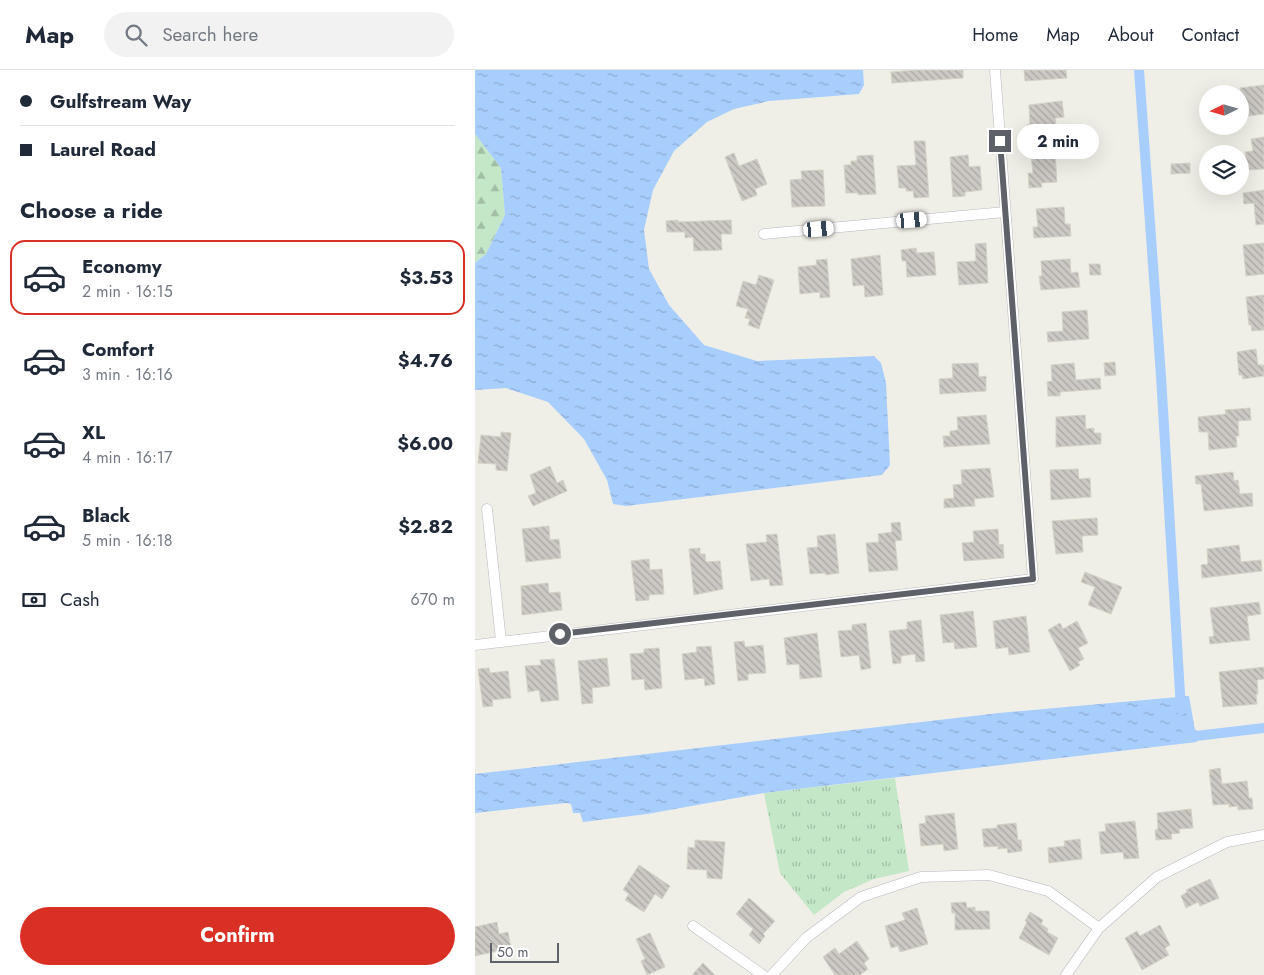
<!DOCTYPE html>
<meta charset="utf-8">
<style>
body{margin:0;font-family:Jost,sans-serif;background:#f2f2f3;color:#1f2937;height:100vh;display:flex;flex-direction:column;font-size:19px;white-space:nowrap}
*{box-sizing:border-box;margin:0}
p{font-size:16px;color:#747a83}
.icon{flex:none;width:28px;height:28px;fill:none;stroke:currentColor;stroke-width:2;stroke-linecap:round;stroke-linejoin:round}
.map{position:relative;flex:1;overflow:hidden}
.panel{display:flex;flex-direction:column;background:#fff;width:475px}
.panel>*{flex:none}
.top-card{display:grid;align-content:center;height:110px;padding:0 20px;background:#fff}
.needle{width:32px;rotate:265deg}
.buttons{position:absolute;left:724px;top:15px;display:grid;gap:10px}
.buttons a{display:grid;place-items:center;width:50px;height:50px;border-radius:50%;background:#fff;box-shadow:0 5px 20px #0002;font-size:25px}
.scale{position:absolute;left:15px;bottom:12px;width:69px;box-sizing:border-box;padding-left:5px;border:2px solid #5e6167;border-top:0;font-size:14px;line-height:18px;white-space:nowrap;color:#5e6167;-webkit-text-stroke:4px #fff;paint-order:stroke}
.end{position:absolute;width:22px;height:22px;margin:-11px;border:6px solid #5e6167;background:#fff;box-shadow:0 0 0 2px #fff}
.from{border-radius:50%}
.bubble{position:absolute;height:35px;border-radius:18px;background:#fff;box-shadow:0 5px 20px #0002;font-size:16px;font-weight:700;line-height:35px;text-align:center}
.car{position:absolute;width:15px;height:30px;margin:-15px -8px;border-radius:6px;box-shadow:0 0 4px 1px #0007;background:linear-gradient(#fff 24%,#345 0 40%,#fff 0 76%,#345 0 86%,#fff 0)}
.top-card b{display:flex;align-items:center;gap:18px;height:48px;font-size:19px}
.top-card b+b{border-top:1px solid #e0e1e3}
.top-card i{width:12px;height:12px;background:#1f2937}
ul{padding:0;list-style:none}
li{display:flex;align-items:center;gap:15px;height:75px;margin:0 10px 8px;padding:0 10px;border:2px solid transparent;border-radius:15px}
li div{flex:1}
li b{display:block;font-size:19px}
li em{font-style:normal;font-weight:700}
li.on{border-color:#d93025}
li>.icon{width:45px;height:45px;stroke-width:1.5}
h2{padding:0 20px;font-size:22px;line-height:60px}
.pay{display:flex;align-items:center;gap:12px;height:55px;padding:0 20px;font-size:19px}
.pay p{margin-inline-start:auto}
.action{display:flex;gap:10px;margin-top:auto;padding:10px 20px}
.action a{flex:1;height:58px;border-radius:30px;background:#d93025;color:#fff;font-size:20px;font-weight:700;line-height:58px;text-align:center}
header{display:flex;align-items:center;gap:30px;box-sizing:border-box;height:70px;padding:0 25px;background:#fff;border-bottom:1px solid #e0e1e3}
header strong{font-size:24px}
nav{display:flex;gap:28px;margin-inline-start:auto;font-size:18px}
.search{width:350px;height:45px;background:#f2f2f3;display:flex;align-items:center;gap:12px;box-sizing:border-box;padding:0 18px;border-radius:28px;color:#747a83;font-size:19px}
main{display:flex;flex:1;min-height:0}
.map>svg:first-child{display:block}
</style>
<header>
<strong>Map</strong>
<div class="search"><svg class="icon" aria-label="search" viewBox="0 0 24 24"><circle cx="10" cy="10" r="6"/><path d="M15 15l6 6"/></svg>Search here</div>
<nav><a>Home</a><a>Map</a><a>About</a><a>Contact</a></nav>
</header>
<main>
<section class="panel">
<div class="top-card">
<b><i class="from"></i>Gulfstream Way</b>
<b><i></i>Laurel Road</b>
</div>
<h2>Choose a ride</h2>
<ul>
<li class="on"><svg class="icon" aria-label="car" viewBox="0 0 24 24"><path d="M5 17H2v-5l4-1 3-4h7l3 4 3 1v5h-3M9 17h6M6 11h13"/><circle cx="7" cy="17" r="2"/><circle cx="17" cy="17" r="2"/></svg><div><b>Economy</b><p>2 min · 16:15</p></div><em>$3.53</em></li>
<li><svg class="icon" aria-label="car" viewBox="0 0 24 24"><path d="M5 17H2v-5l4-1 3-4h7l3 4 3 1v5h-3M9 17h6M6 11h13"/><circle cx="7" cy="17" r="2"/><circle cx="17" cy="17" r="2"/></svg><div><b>Comfort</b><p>3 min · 16:16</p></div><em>$4.76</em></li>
<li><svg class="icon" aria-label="car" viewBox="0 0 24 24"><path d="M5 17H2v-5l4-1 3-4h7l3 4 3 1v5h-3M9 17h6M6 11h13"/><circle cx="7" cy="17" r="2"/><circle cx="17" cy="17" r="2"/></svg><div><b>XL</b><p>4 min · 16:17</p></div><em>$6.00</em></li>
<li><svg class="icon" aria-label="car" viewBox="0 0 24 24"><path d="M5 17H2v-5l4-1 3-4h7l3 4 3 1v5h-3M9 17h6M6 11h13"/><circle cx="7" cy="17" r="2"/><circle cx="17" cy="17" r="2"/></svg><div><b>Black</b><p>5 min · 16:18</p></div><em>$2.82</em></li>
</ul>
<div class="pay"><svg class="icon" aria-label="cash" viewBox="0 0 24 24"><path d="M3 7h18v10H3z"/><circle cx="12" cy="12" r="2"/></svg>Cash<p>670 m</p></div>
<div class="action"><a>Confirm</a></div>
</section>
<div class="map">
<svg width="789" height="905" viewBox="0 0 789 905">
<defs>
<pattern id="grass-tufts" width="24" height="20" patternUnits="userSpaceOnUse" patternTransform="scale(1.25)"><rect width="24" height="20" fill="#c4e7c8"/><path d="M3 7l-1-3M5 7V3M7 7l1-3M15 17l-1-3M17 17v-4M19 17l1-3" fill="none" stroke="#a2bfa6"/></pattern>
<pattern id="forest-firs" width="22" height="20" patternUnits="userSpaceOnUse" patternTransform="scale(1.25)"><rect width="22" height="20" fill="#c4e7c8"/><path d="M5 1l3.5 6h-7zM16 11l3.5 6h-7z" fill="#a2bfa6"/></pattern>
<pattern id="water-ripples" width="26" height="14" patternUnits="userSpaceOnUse" patternTransform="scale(1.25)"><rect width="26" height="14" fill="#a8cefe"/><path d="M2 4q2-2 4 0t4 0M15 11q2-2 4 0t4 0" fill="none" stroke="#8cabd1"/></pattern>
<pattern id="building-back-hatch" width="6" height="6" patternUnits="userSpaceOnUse" patternTransform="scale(1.25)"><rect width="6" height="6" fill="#ccc9c4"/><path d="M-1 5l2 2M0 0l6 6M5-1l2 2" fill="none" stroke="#a9a7a3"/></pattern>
</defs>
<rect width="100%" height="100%" fill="#f0efe7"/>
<path fill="url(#grass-tufts)" d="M420 708 434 801 399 809 369 822 339 845 305 803 289 723Z"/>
<path fill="url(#forest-firs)" d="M0 64 26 98 30 145 11 184 0 193Z"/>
<path fill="url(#water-ripples)" d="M0 0H388L389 15 384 24 294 31 259 39 232 52 199 81 178 120 169 160 174 199 194 235 229 275 282 291 399 286 406 293 411 313 415 395 407 405 151 436 138 434 132 410 109 369 73 332 31 318 0 320V193L11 184 30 145 26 98 0 64Z
M714 626 722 672 289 723 172 744 108 752 105 743H98L96 734 91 733 0 743V704L524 643Z"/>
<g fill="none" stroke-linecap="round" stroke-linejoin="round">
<path stroke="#a8cefe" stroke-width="10" d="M664 0 686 306 706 640
M711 659 721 666 789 658"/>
</g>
<path fill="url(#building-back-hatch)" stroke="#d5d2c5" d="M442 0H488V8L417 13 416 2Z
M549 0H591L592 8 550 11Z
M789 15V44L773 46 772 39H770L765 18Z
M587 31 589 47 580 48 582 61 553 64 552 55 555 54 554 35Z
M789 67V99L772 100 770 82 778 81 776 69Z
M439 71H450L454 127 439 128 438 121H431V118H424L422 96 441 95Z
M259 83 264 96 282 89 292 114 280 119 282 125 267 131 250 87Z
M580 84 582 112 566 113 567 117 554 118 553 103H558L556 85Z
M398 85 401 124 383 125V123H371L369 95H376V91H382V86Z
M493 85 494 97 505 96 507 120 490 122V126L478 127 475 87Z
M715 93V103L696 104V94Z
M348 100 350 136 317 137 315 110 327 109 326 101Z
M789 120V154L781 155 779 133 769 134 768 123Z
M589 137 590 154H595L596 166 559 168 558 157H563L561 139Z
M203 150V152L256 150 257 164H246L247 180 219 181 218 167 210 168V162H192L191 151Z
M511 173 513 213 484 215 482 192 501 191 500 174Z
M789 173V204L771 206 768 175Z
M441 178 442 183 459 182 461 205 432 207 431 191H427L426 180Z
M405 185 408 225 390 227 389 215 378 216 376 189Z
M352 189 355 227 345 228V222L325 224 323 197 342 195 341 190Z
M595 189 596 203 603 202 605 217 566 220 564 206H567L566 191Z
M614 194H625L626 205H615Z
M284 205 299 210 284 259 273 255 275 249 270 248 273 239 261 236 268 211 281 215Z
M789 225V260L777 261 776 255H774L771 227Z
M612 240 614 269 573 272 572 262 588 261 587 242Z
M781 279 783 295H789V306L768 309 767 305H764L762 282Z
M640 292 641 305 630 306 629 293Z
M503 293 504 307 511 306V321L465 324 464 309 478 308 477 294Z
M599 293 601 310 625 308 626 319 585 322V326H573L572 312 577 311 576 295Z
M775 338 776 350 763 351 764 366H761L762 377 734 380 733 362H724L723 347 751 344 750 340Z
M511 345 515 374 469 377 468 366H475V361L483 360 482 347Z
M610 345 611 359 619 358V363H626V374L581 377V347Z
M26 362 36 363 32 401 21 400V394L3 393 6 365 26 367Z
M75 396 82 413 88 410 92 421 58 436 53 426 61 423 55 405Z
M515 398 519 427 499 429 500 436 469 438V429L479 428 478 415 487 414 486 400Z
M603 399 604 409 615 408 616 427 576 430 575 400Z
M758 402 759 411 763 410 765 424 777 423 778 436 729 441 726 414H721L720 406Z
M622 448 623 465 607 466 608 482 581 484 577 451Z
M425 452 427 470 420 471 423 500 394 502 391 473 404 472 403 464 417 462 416 453Z
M74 456 75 470 84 469 86 488 51 492 47 459Z
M523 459 524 475 528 474 529 488 489 491 487 473 499 472 498 461Z
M302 464 308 515 295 516 294 509 276 511 271 474 292 472 291 465Z
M360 464 364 503 351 505 350 503 335 504 332 478 343 477 342 466Z
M764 475 766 492 786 490 787 501 727 508 726 495 733 494 732 479Z
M225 478V484H230L231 492 245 491 248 519 219 525 214 479Z
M174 489 175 500 187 499 189 524 174 525V530L161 531 156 491Z
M610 502 647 517 636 544 613 535 620 517 606 512Z
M73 513 74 523 85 522 87 540 47 545 46 516Z
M784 532 786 544 772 546 775 570 735 574 734 567 739 566 735 538Z
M498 541 502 577 480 579 479 572 468 573 465 545Z
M551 546 555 582 534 585 533 577 521 579 518 551Z
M446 550 450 591 441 592 440 584 426 586V593L418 594 414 561 432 559V552Z
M602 551 613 573 603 578 609 589 603 592 605 595 595 601 573 560 585 553 588 559Z
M391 553 396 598 386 600 384 585 366 587 363 561 377 560V555Z
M342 563 347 607 325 609 324 594 312 595 309 568Z
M269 571 270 577 288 575 291 603 273 604V610L263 611 259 572Z
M236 576 240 614 230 616 229 608 210 610 207 584 222 582 221 577Z
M184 578 187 618 170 620 169 609 157 610 155 584 169 583V579Z
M132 588 135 616 117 618 118 633 107 634 103 591Z
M79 589 84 630 66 632 64 620 53 622 50 596 66 595 65 590Z
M789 597V609L782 610 783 624H781L782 634 748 637 744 602Z
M14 598 15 603 33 601 36 628 17 630 18 636 8 637 3 599Z
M745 698 747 714 772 711 774 728H777L778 739 763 740V736L754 737V734L738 735 734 700Z
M716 739 718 758 704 759 705 763 696 764 697 769 681 770 680 760 683 759 682 743Z
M479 743 483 779 469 781 468 774 446 776 444 754 451 753 450 746Z
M660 751 664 788 649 789 648 782 626 784 624 762 631 761 630 754Z
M541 753 543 770H546L547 781 533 783 532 778 523 779V776L509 777 507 759 522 758V755Z
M605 769 607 789 574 793 573 778 590 776 589 771Z
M220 770 250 772 247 809 232 808V800L212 799 213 777 220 778Z
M164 795 195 816 187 829 180 824 169 842 150 830 154 824 148 820Z
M735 809 744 828 725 836 723 832 711 838 706 826 712 822 711 820Z
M274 828 300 851 288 864 290 866 284 874 274 865 278 859 261 844Z
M491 832 492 838 500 837V841H514L515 859 480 860V843H477L476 833Z
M442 838 453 874 425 882 423 876 416 878 410 856 430 850 427 843Z
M555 842 568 850 566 854 573 859 572 862 583 868 574 885 544 868 552 852 550 851Z
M22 852 24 864 33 862 36 878 0 886V857Z
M685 855 695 875 690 878 694 885 667 900 650 868 662 861 665 866Z
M175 863 190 897 172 905 166 891 170 889 161 869Z
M382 871 394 889 389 893 393 899 385 905H360L348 887 360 878 364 884Z
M228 893 240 905H217Z"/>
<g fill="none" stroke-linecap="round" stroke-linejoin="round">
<g stroke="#b7b8bd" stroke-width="11">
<path id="street" d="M289 164 530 142
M12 439 26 571
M0 575 558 509 520 0
M218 856 288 905
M297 905 331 868 386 827 446 807 514 805 573 821 624 858
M591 905 624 858 682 807 752 772 789 765"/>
</g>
<use href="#street" stroke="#fff" stroke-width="10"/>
</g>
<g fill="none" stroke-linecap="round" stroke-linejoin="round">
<path stroke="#5e6167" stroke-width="6" d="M85 564 558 509 525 71"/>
</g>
</svg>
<div class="buttons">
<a><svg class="needle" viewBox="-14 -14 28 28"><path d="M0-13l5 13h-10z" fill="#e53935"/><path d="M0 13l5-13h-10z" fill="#747a83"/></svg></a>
<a><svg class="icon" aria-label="layers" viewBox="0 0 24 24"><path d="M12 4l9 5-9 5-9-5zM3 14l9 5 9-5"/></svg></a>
</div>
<div class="scale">50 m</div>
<i class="end from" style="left:85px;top:564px"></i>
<i class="end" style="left:525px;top:71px"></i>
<div class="bubble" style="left:542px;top:54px;width:82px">2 min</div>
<i class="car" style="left:437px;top:150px;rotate:85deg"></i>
<i class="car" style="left:344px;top:159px;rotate:85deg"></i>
</div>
</main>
